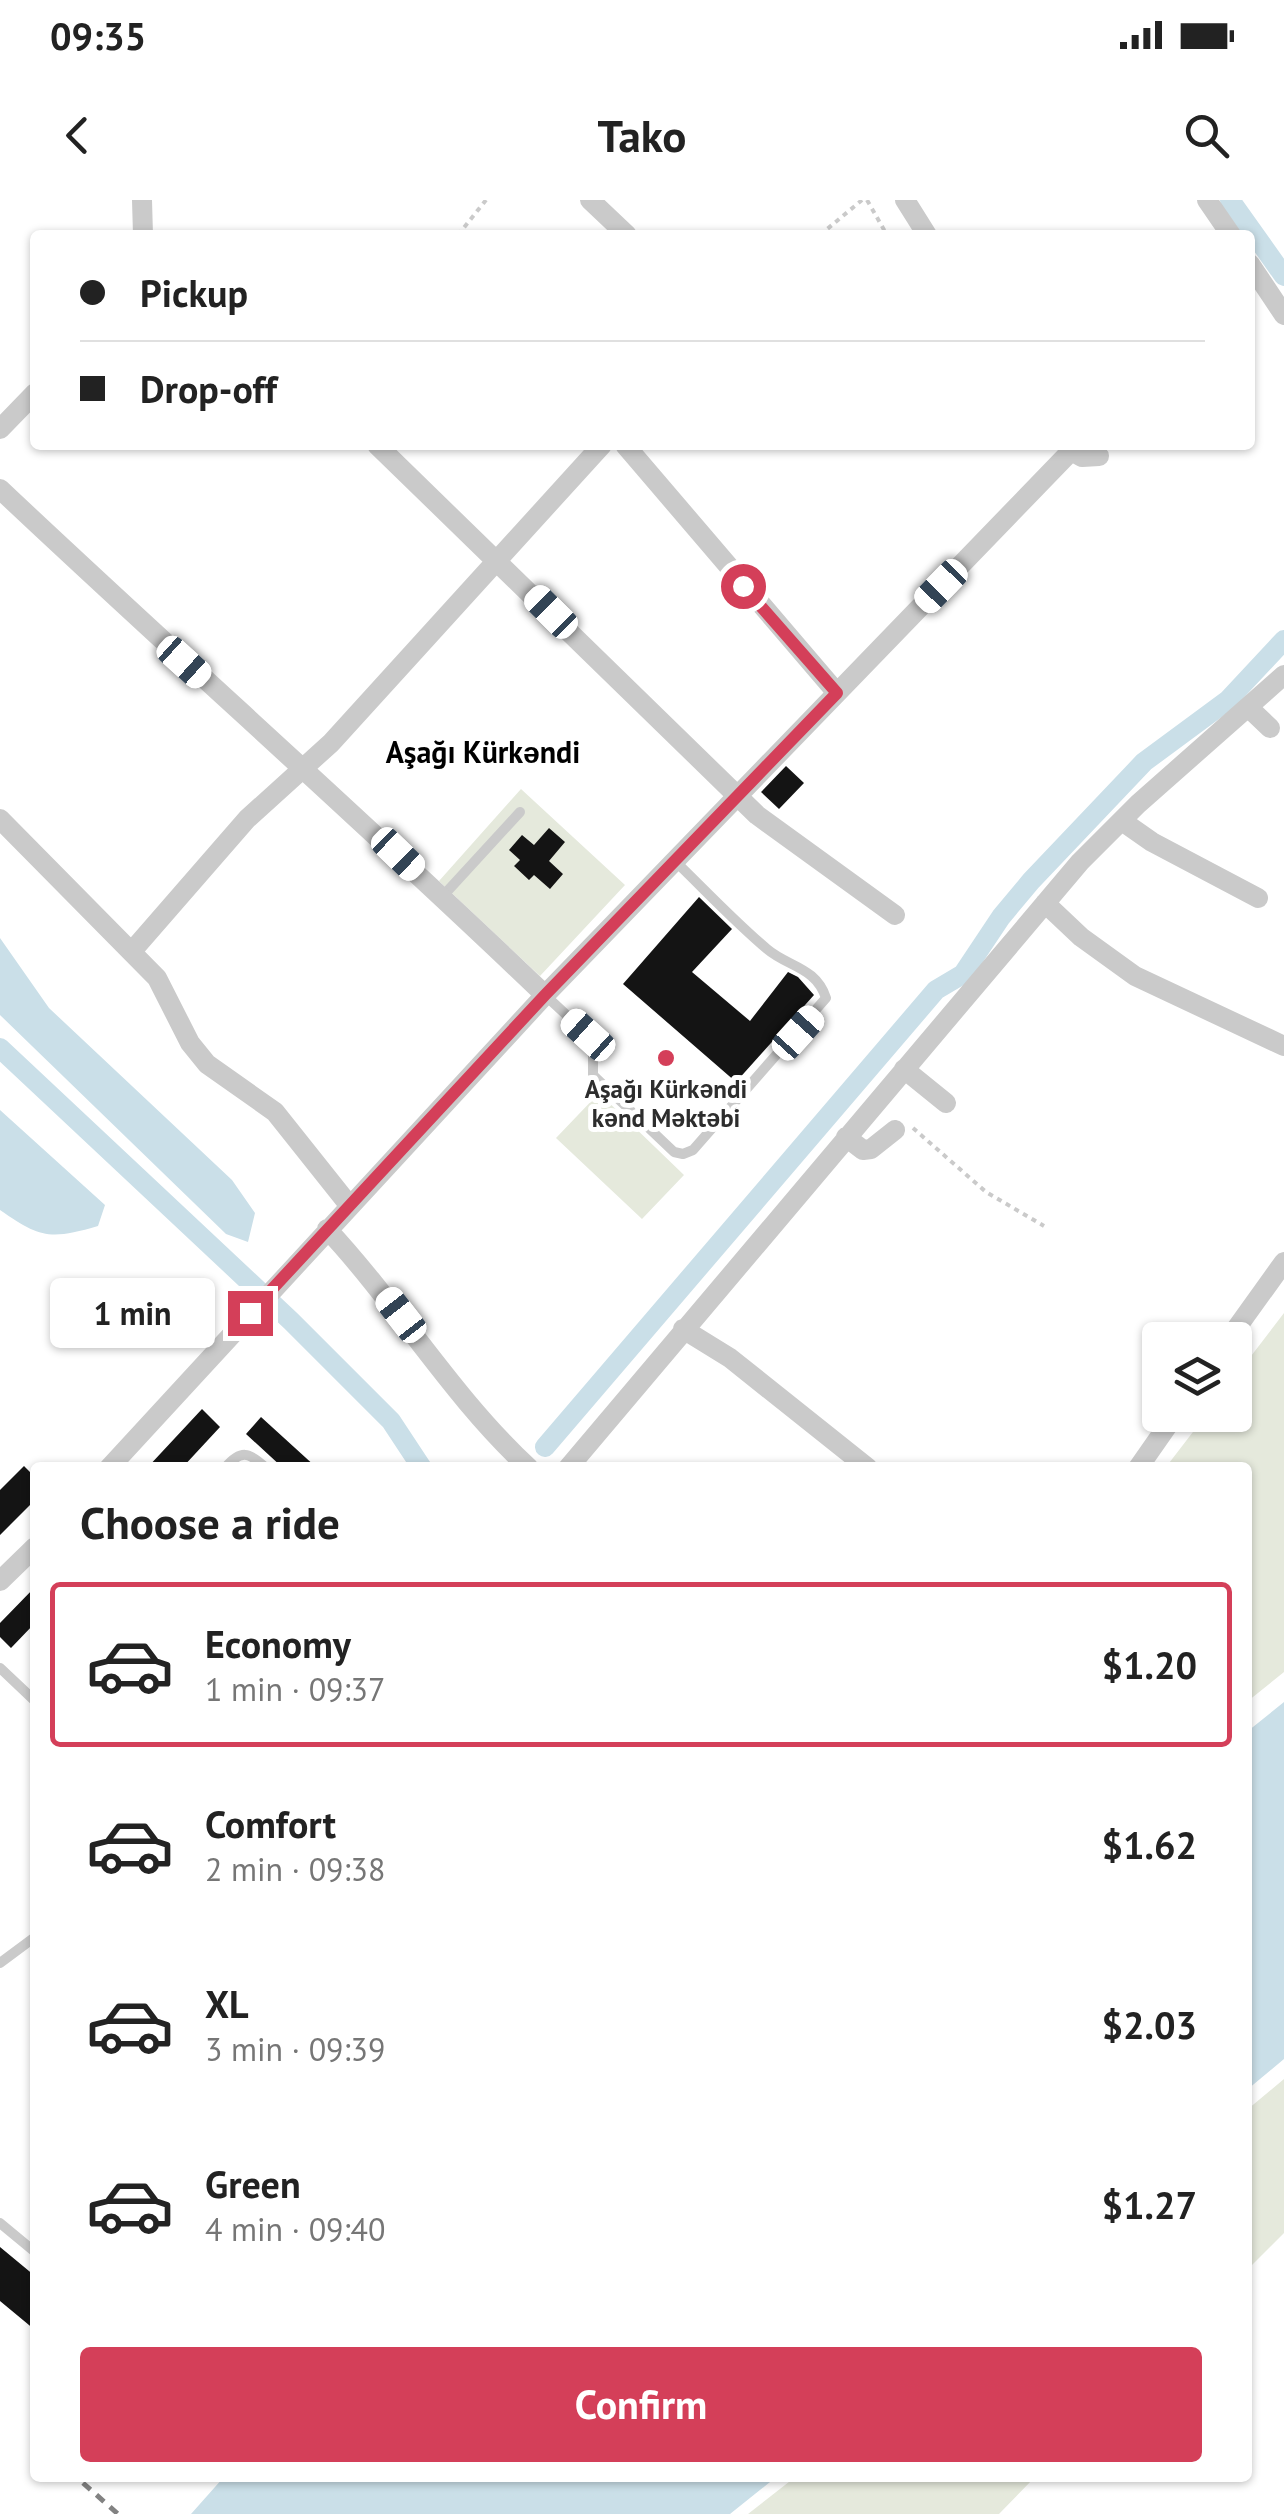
<!DOCTYPE html>
<meta charset="utf-8">
<style>
body{margin:0;font-family:"PT Sans",sans-serif;background:#f6f6f6;color:#222;height:100vh;display:flex;flex-direction:column;font-size:38px;white-space:nowrap}
*{box-sizing:border-box;margin:0}
p{font-size:32px;color:#767676}
.icon{flex:none;width:55px;height:55px;fill:none;stroke:currentColor;stroke-width:2;stroke-linecap:round;stroke-linejoin:round}
.map{position:relative;flex:1;overflow:hidden}
.details{position:absolute;left:30px;top:1262px;width:1222px;height:1020px;display:flex;flex-direction:column;background:#fff;border-radius:10px;box-shadow:0 2px 8px #0004}
.details>*{flex:none}
.top-card{position:absolute;left:30px;top:30px;width:1225px;height:220px;border-radius:10px;box-shadow:0 2px 8px #0004;display:grid;align-content:center;height:220px;padding:0 50px;background:#fff}
.buttons{position:absolute;left:1142px;top:1122px;display:grid;gap:20px}
.buttons a{display:grid;place-items:center;width:110px;height:110px;border-radius:10px;background:#fff;box-shadow:0 2px 8px #0004;font-size:50px}
.end{position:absolute;width:45px;height:45px;margin:-22px;border:12px solid #d43f59;background:#fff;box-shadow:0 0 0 5px #fff}
.from{border-radius:50%}
.bubble{position:absolute;height:70px;border-radius:10px;background:#fff;box-shadow:0 2px 8px #0004;font-size:32px;font-weight:700;line-height:70px;text-align:center}
.car{position:absolute;width:30px;height:60px;margin:-30px -15px;border-radius:12px;box-shadow:0 0 8px 2px #0007;background:linear-gradient(#fff 24%,#345 0 40%,#fff 0 76%,#345 0 86%,#fff 0)}
.top-card b{display:flex;align-items:center;gap:35px;height:95px;font-size:38px}
.top-card b+b{border-top:2px solid #e0e0e0}
.top-card i{width:25px;height:25px;background:#222}
ul{padding:0;list-style:none}
li{display:flex;align-items:center;gap:30px;height:165px;margin:0 20px 15px;padding:0 30px;border:5px solid transparent;border-radius:10px}
li div{flex:1}
li b{display:block;font-size:38px}
li em{font-style:normal;font-weight:700}
li.selected{border-color:#d43f59}
li>.icon{width:90px;height:90px;stroke-width:1.5}
h2{padding:0 50px;font-size:45px;line-height:120px}
.primary-button{display:flex;gap:20px;margin-top:auto;padding:20px 50px}
.primary-button a{flex:1;height:115px;border-radius:10px;background:#d43f59;color:#fff;font-size:40px;font-weight:700;line-height:115px;text-align:center}
.status{display:flex;justify-content:space-between;align-items:center;height:70px;padding:0 50px;background:#fff;direction:ltr}
.status svg{height:28px;fill:currentColor}
header{display:flex;justify-content:space-between;align-items:center;height:130px;padding:0 50px;background:#fff;font-size:45px;font-weight:700}
.map>svg:first-child{display:block}
</style>
<div class="status"><b>09:35</b><svg viewBox="0 0 49 12"><path d="M0 12V9h3v3zM5 12V6h3v6zM10 12V3h3v9zM15 12V0h3v12zM26 1h20v11H26zM47 4h2v5h-2z"/></svg></div>
<header><svg class="icon" aria-label="back" viewBox="0 0 24 24"><path d="M15 5l-7 7 7 7"/></svg>Tako<svg class="icon" aria-label="search" viewBox="0 0 24 24"><circle cx="10" cy="10" r="6"/><path d="M15 15l6 6"/></svg></header>
<div class="map">
<svg width="1284" height="2314" viewBox="0 0 1284 2314">
<rect width="100%" height="100%" fill="#fff"/>
<path fill="#e5e9dc" d="M521 589 625 685 540 776 439 681Z
M599 893 684 975 642 1019 556 938Z
M1284 1113V1472L1248 1501V1268L1166 1267 1206 1215H1235V1177Z
M1284 1879V2033L1248 2069V1909Z
M794 2278H1034L999 2314H748Z"/>
<path fill="#cadfe8" d="M0 738 49 808 232 980 255 1013 248 1042 226 1034 0 815Z
M0 910 105 1005 98 1026C50 1040 40 1038 0 1010Z
M1284 1502V1859L1248 1889V1531Z
M223 2278H775L730 2314H191Z"/>
<g fill="none" stroke-linecap="round" stroke-linejoin="round">
<path stroke="#cadfe8" stroke-width="20" d="M1230 0 1284 76
M0 848 291 1121 391 1221 422 1268
M545 1247 936 790 963 774 1001 717 1031 681 1144 562 1228 500 1284 440"/>
</g>
<path fill="#141414" d="M786 566 804 583 779 609 761 592Z
M549 628 565 642 549 661 563 674 550 689 534 675 529 680 514 666 520 660 509 650 522 635 534 645Z
M699 697 732 729 692 772 750 821 788 772 798 777 814 795 736 882 623 784Z
M202 1209 220 1227 182 1268H147Z
M261 1217 317 1268H283L246 1234Z
M24 1266 35 1277V1300L0 1335V1290Z
M35 1387V1423L11 1448 0 1437V1423Z
M0 2047 35 2076V2130L0 2101Z"/>
<g fill="none" stroke-linecap="round" stroke-linejoin="round">
<path stroke="#cacaca" stroke-width="4" stroke-dasharray="5 5" stroke-linecap="butt" d="M867 0 887 35
M458 35 486 0
M820 35 862 0
M913 928 986 992 1044 1026"/>
<path stroke="#cacaca" stroke-width="10" d="M442 697 520 612
M545 795 588 835 593 843V875L674 952 683 954 693 950 826 798C816 767 788 767 767 749 735 722 705 690 675 661
M225 1268C241 1249 249 1252 266 1268
M0 1468 35 1501
M0 1763 35 1737
M0 2023 35 2052"/>
<path stroke="#cacaca" stroke-width="20" d="M142 0 143 35
M590 0 627 35
M905 0 927 35
M1207 0 1231 35
M1250 64 1284 115
M0 229 35 193
M377 245 757 615 895 715
M625 245 837 493
M1071 251 1082 257 1099 256
M0 289C180 459 366 623 545 795
M1249 508 1270 528
M0 619 157 778 190 843 207 864 275 912 349 1005
M1122 621 1152 642 1258 698
M1045 703 1081 737 1135 776 1284 846
M133 750 247 619 331 543 602 245
M904 869 946 903
M846 937 863 950 871 949 895 930
M327 1029C398 1105 452 1197 529 1268
M683 1129 730 1158 868 1268
M1228 1140 1284 1062
M109 1268 545 795 1071 251 1067 245
M568 1268 1080 662 1138 604 1284 475
M1138 1268 1175 1215
M0 1381 35 1347"/>
<path stroke="#828282" stroke-width="5" stroke-dasharray="10 8" stroke-linecap="butt" d="M83 2283 118 2314"/>
</g>
<g fill="none" stroke-linecap="round" stroke-linejoin="round">
<path stroke="#d43f59" stroke-width="12" d="M250 1113 545 795 837 493 743 386"/>
</g>
<circle fill="#d43f59" stroke="#fff" stroke-width="4" cx="666" cy="858" r="10"/>
<g text-anchor="middle" stroke-width="10" stroke-linejoin="round" paint-order="stroke">
<g font-size="25" font-weight="bold" fill="#2d2d2d" stroke="#fff">
<text x="666" y="898">Aşağı Kürkəndi<tspan x="666" dy="29">kənd Məktəbi</tspan></text>
</g>
<g font-size="30" font-weight="bold" fill="#000" stroke="#fff">
<text x="483" y="563">Aşağı Kürkəndi</text>
</g>
</g>
</svg>
<div class="buttons">
<a><svg class="icon" aria-label="layers" viewBox="0 0 24 24"><path d="M12 4l9 5-9 5-9-5zM3 14l9 5 9-5"/></svg></a>
</div>
<i class="end from" style="left:743px;top:386px"></i>
<i class="end" style="left:250px;top:1113px"></i>
<div class="bubble" style="left:50px;top:1078px;width:165px">1 min</div>
<i class="car" style="left:941px;top:386px;rotate:224deg"></i>
<i class="car" style="left:551px;top:412px;rotate:315deg"></i>
<i class="car" style="left:184px;top:462px;rotate:132deg"></i>
<i class="car" style="left:398px;top:654px;rotate:134deg"></i>
<i class="car" style="left:798px;top:833px;rotate:42deg"></i>
<i class="car" style="left:588px;top:835px;rotate:312deg"></i>
<i class="car" style="left:401px;top:1115px;rotate:322deg"></i>
<div class="top-card">
<b><i class="from"></i>Pickup</b>
<b><i></i>Drop-off</b>
</div>
<section class="details">
<h2>Choose a ride</h2>
<ul>
<li class="selected"><svg class="icon" aria-label="car" viewBox="0 0 24 24"><path d="M5 17H2v-5l4-1 3-4h7l3 4 3 1v5h-3M9 17h6M6 11h13"/><circle cx="7" cy="17" r="2"/><circle cx="17" cy="17" r="2"/></svg><div><b>Economy</b><p>1 min · 09:37</p></div><em>$1.20</em></li>
<li><svg class="icon" aria-label="car" viewBox="0 0 24 24"><path d="M5 17H2v-5l4-1 3-4h7l3 4 3 1v5h-3M9 17h6M6 11h13"/><circle cx="7" cy="17" r="2"/><circle cx="17" cy="17" r="2"/></svg><div><b>Comfort</b><p>2 min · 09:38</p></div><em>$1.62</em></li>
<li><svg class="icon" aria-label="car" viewBox="0 0 24 24"><path d="M5 17H2v-5l4-1 3-4h7l3 4 3 1v5h-3M9 17h6M6 11h13"/><circle cx="7" cy="17" r="2"/><circle cx="17" cy="17" r="2"/></svg><div><b>XL</b><p>3 min · 09:39</p></div><em>$2.03</em></li>
<li><svg class="icon" aria-label="car" viewBox="0 0 24 24"><path d="M5 17H2v-5l4-1 3-4h7l3 4 3 1v5h-3M9 17h6M6 11h13"/><circle cx="7" cy="17" r="2"/><circle cx="17" cy="17" r="2"/></svg><div><b>Green</b><p>4 min · 09:40</p></div><em>$1.27</em></li>
</ul>
<div class="primary-button"><a>Confirm</a></div>
</section>
</div>
